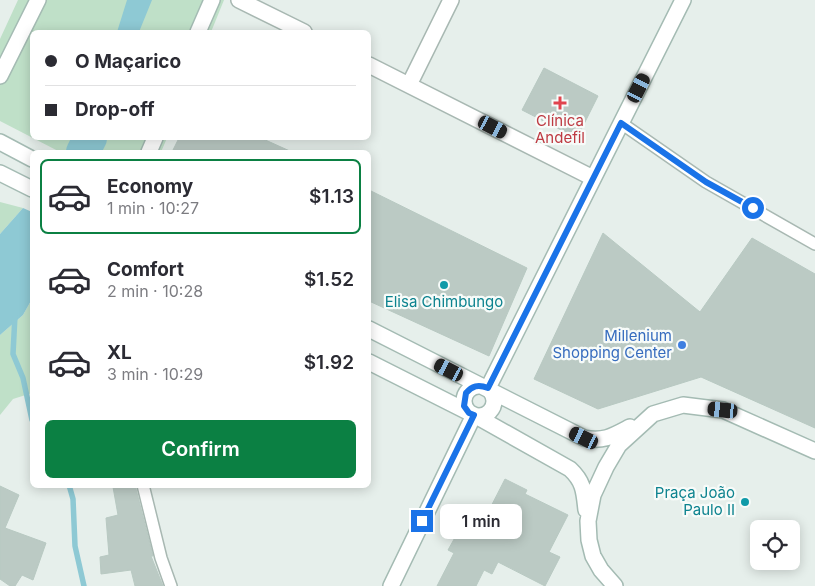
<!DOCTYPE html>
<meta charset="utf-8">
<style>
body{margin:0;font-family:Inter,sans-serif;background:#f7f7f7;color:#2b2b33;height:100vh;display:flex;flex-direction:column;font-size:19px;white-space:nowrap}
*{box-sizing:border-box;margin:0}
p{font-size:16px;color:#7c7c81}
.icon{flex:none;width:28px;height:28px;fill:none;stroke:currentColor;stroke-width:2;stroke-linecap:round;stroke-linejoin:round}
.map{position:relative;flex:1;overflow:hidden}
.details{position:absolute;left:30px;top:150px;width:341px;height:338px;display:flex;flex-direction:column;background:#fff;border-radius:8px;box-shadow:0 2px 12px #0003}
.details>*{flex:none}
.hud{position:absolute;left:30px;top:30px;width:341px;height:110px;border-radius:8px;box-shadow:0 2px 12px #0003;display:grid;align-content:center;height:110px;padding:0 15px;background:#fff}
.controls{position:absolute;left:750px;top:520px;display:grid;gap:10px}
.controls a{display:grid;place-items:center;width:50px;height:50px;border-radius:8px;background:#fff;box-shadow:0 2px 12px #0003;font-size:25px}
.end{position:absolute;width:22px;height:22px;margin:-11px;border:6px solid #1a73e8;background:#fff;box-shadow:0 0 0 2px #fff}
.from{border-radius:50%}
.bubble{position:absolute;height:35px;border-radius:8px;background:#fff;box-shadow:0 2px 12px #0003;font-size:16px;font-weight:600;line-height:35px;text-align:center}
.car{position:absolute;width:15px;height:30px;margin:-15px -8px;border-radius:6px;box-shadow:0 0 4px 1px #0007;background:linear-gradient(#222 24%,#8ab4d8 0 40%,#222 0 76%,#8ab4d8 0 86%,#222 0)}
.hud b{display:flex;align-items:center;gap:18px;height:48px;font-size:19px}
.hud b+b{border-top:1px solid #e1e1e2}
.hud i{width:12px;height:12px;background:#2b2b33}
ul{padding:9px 0 0;list-style:none}
li{display:flex;align-items:center;gap:15px;height:75px;margin:0 10px 8px;padding:0 5px;border:2px solid transparent;border-radius:8px}
li div{flex:1}
li b{display:block;font-size:19px}
li em{font-style:normal;font-weight:600}
li.active{border-color:#0b8043}
li>.icon{width:45px;height:45px;stroke-width:1.5}
.button{display:flex;gap:10px;margin-top:auto;padding:10px 15px}
.button a{flex:1;height:58px;border-radius:8px;background:#0b8043;color:#fff;font-size:20px;font-weight:600;line-height:58px;text-align:center}
.map>svg:first-child{display:block}
</style>
<div class="map">
<svg width="815" height="586" viewBox="0 0 815 586">
<rect width="100%" height="100%" fill="#e6efeb"/>
<path fill="#bfe0c8" d="M18 0H224L211 32H32V138H167L161 152H60L0 121V39Z
M0 202 23 208 0 234Z
M32 299V393L13 399 0 415V335L23 315Z"/>
<path fill="#8ec9d4" d="M127 0H152L139 32H117Z
M23 208 32 212V299L23 315 0 335V234Z"/>
<g fill="none" stroke-linecap="round" stroke-linejoin="round">
<path stroke="#8ec9d4" stroke-width="5.5" d="M15 315 13 354 23 378 32 420
M69 485 73 499 75 546 84 586"/>
<path stroke="#8ec9d4" stroke-width="34" d="M83 152 90 138"/>
</g>
<path fill="#bbcac4" stroke="#b8c9c2" d="M544 68 598 96 577 138 522 110Z
M179 138H261L292 152H172Z
M369 190 527 268 489 356 369 301Z
M603 233 700 312 752 238 815 274V428L701 377 598 409 534 379Z
M505 479 527 490 525 494 568 515 549 552 560 557 545 586 498 562 492 574 484 570 476 586H437L454 553 448 550 467 516 482 524Z
M135 485 153 556H151L163 586H135L131 570 101 574 100 557 109 555 106 518 118 515 113 487Z
M0 486 19 495 5 528 46 543 33 580 22 575 15 586H10L0 579Z"/>
<g fill="none" stroke-linecap="round" stroke-linejoin="round">
<g stroke="#a8b8b2" stroke-width="14">
<path id="lane" d="M621 123 706 182 815 244
M143 485 161 558 171 586"/>
</g>
<g stroke="#a8b8b2" stroke-width="18">
<path id="street" d="M239 0 304 32
M369 65 593 178
M409 85 451 0"/>
</g>
<g stroke="#a4bbb3" stroke-width="18">
<path id="secondary" d="M198 32 212 0
M0 76 38 0
M0 142 32 159
M149 152 155 138
M0 173 32 189
M369 329 584 438C604 442 613 436 630 427
M369 362 474 415 570 469C584 482 584 492 586 510
M464 401a15 15 0 1 1 30 0a15 15 0 1 1-30 0Z
M488 388 683 0
M391 586 474 415
M615 586 601 570 593 556 589 540 588 521 593 495 606 467 619 445 653 414 683 405 723 410 815 451"/>
</g>
<use href="#lane" stroke="#fff" stroke-width="11"/>
<use href="#street" stroke="#fff" stroke-width="15"/>
<use href="#secondary" stroke="#fff" stroke-width="15"/>
</g>
<g fill="none" stroke-linecap="round" stroke-linejoin="round">
<path stroke="#1a73e8" stroke-width="6" d="M422 521 474 415 469 413 464 406 466 393C472 386 478 384 488 388L621 123 706 182 753 208"/>
</g>
<path fill="#e0444e" stroke="#f7fbf9" stroke-width="2" d="M557.5 95.5h5v5h5v5h-5v5h-5v-5h-5v-5h5z"/>
<g fill="#0f9aa8" stroke="#f7fbf9" stroke-width="2">
<circle cx="444" cy="285" r="5"/>
<circle cx="745" cy="502" r="5"/>
</g>
<circle fill="#3f7fe0" stroke="#f7fbf9" stroke-width="2" cx="682" cy="345" r="5"/>
<g text-anchor="middle" stroke-width="4.5" stroke-linejoin="round" paint-order="stroke">
<g font-size="15" fill="#be3a42" stroke="#f7fbf9">
<text x="560" y="126">Clínica<tspan x="560" dy="17">Andefil</tspan></text>
</g>
<g font-size="15" fill="#0d838f" stroke="#f7fbf9">
<text x="444" y="307">Elisa Chimbungo</text>
<text x="735" y="498" text-anchor="end">Praça João<tspan x="735" dy="17">Paulo II</tspan></text>
</g>
<g font-size="15" fill="#366cbe" stroke="#f7fbf9" text-anchor="end">
<text x="672" y="341">Millenium<tspan x="672" dy="17">Shopping Center</tspan></text>
</g>
</g>
</svg>
<div class="controls">
<a><svg class="icon" aria-label="locate" viewBox="0 0 24 24"><circle cx="12" cy="12" r="6"/><path d="M12 2v4M12 18v4M2 12h4M18 12h4"/></svg></a>
</div>
<i class="end from" style="left:753px;top:208px"></i>
<i class="end" style="left:422px;top:521px"></i>
<div class="bubble" style="left:440px;top:504px;width:82px">1 min</div>
<i class="car" style="left:639px;top:88px;rotate:27deg"></i>
<i class="car" style="left:493px;top:127px;rotate:117deg"></i>
<i class="car" style="left:449px;top:370px;rotate:297deg"></i>
<i class="car" style="left:723px;top:410px;rotate:276deg"></i>
<i class="car" style="left:584px;top:438px;rotate:296deg"></i>
<div class="hud">
<b><i class="from"></i>O Maçarico</b>
<b><i></i>Drop-off</b>
</div>
<section class="details">
<ul>
<li class="active"><svg class="icon" aria-label="car" viewBox="0 0 24 24"><path d="M5 17H2v-5l4-1 3-4h7l3 4 3 1v5h-3M9 17h6M6 11h13"/><circle cx="7" cy="17" r="2"/><circle cx="17" cy="17" r="2"/></svg><div><b>Economy</b><p>1 min · 10:27</p></div><em>$1.13</em></li>
<li><svg class="icon" aria-label="car" viewBox="0 0 24 24"><path d="M5 17H2v-5l4-1 3-4h7l3 4 3 1v5h-3M9 17h6M6 11h13"/><circle cx="7" cy="17" r="2"/><circle cx="17" cy="17" r="2"/></svg><div><b>Comfort</b><p>2 min · 10:28</p></div><em>$1.52</em></li>
<li><svg class="icon" aria-label="car" viewBox="0 0 24 24"><path d="M5 17H2v-5l4-1 3-4h7l3 4 3 1v5h-3M9 17h6M6 11h13"/><circle cx="7" cy="17" r="2"/><circle cx="17" cy="17" r="2"/></svg><div><b>XL</b><p>3 min · 10:29</p></div><em>$1.92</em></li>
</ul>
<div class="button"><a>Confirm</a></div>
</section>
</div>
